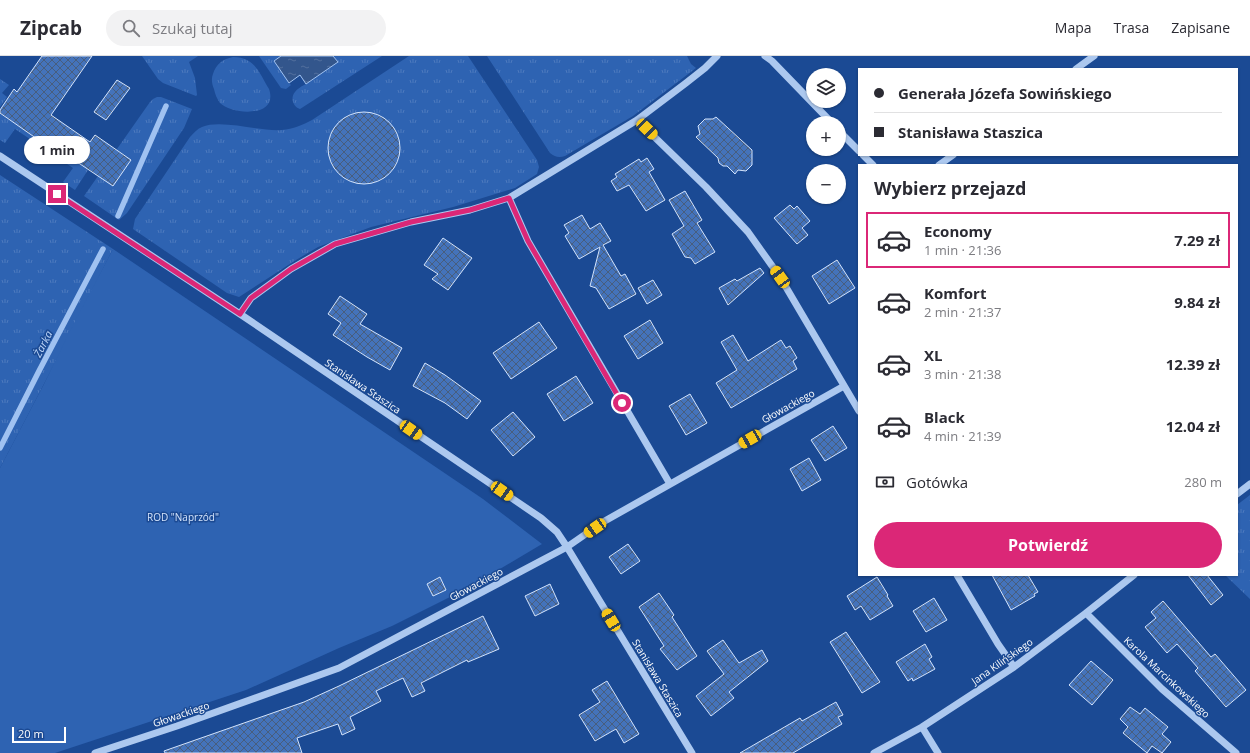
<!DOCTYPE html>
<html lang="pl">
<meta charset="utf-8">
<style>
body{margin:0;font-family:"Open Sans",sans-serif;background:#f2f2f3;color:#2b2b33;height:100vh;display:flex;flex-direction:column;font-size:15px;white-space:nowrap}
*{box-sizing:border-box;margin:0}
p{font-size:13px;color:#7c7c81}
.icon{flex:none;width:22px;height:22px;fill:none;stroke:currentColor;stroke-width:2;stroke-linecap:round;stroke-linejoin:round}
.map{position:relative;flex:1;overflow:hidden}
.sheet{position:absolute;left:858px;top:108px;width:380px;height:412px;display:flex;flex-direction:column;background:#fff;border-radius:0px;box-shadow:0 1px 3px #0004}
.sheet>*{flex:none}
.hud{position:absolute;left:858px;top:12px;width:380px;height:88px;border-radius:0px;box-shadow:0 1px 3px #0004;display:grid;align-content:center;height:88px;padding:0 16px;background:#fff}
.fabs{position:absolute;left:806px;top:12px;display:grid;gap:8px}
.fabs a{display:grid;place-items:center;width:40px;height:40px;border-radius:50%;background:#fff;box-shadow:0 1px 3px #0004;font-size:20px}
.scale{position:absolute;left:12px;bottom:10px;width:54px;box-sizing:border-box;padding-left:4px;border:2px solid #fff;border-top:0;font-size:11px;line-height:14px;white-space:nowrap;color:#fff;-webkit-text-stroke:3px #1b4a94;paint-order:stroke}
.end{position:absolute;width:18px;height:18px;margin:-9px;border:5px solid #db2777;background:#fff;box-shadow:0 0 0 2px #fff}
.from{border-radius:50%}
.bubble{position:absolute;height:28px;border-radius:14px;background:#fff;box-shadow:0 1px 3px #0004;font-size:13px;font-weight:700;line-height:28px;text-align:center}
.car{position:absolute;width:12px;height:24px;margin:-12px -6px;border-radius:5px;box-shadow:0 0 3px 1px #0007;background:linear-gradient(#f5c518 24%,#345 0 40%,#f5c518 0 76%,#345 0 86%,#f5c518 0)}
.hud b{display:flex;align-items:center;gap:14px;height:38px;font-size:15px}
.hud b+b{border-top:1px solid #e1e1e2}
.hud i{width:10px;height:10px;background:#2b2b33}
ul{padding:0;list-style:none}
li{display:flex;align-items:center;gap:12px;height:56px;margin:0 8px 6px;padding:0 8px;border:2px solid transparent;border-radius:0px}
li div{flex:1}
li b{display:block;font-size:15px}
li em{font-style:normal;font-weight:700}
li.on{border-color:#db2777}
li>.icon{width:36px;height:36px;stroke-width:1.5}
h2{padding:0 16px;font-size:18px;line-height:48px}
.pay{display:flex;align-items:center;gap:10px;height:44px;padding:0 16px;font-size:15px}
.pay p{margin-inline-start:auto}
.button{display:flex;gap:8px;margin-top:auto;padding:8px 16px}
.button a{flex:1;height:46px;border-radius:24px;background:#db2777;color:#fff;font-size:16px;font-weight:700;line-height:46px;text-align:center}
header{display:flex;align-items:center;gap:24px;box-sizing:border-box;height:56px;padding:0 20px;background:#fff;border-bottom:1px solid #e1e1e2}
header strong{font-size:19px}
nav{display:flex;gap:22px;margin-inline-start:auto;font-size:14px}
.search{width:280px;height:36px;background:#f2f2f3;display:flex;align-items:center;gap:10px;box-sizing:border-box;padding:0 14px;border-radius:22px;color:#7c7c81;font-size:15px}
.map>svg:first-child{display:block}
</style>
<header>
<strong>Zipcab</strong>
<div class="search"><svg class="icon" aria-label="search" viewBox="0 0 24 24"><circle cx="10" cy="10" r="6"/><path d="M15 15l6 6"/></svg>Szukaj tutaj</div>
<nav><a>Mapa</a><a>Trasa</a><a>Zapisane</a></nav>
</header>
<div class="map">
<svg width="1250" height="697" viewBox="0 0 1250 697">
<defs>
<pattern id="grass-tufts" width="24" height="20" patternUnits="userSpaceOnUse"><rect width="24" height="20" fill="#2e63b2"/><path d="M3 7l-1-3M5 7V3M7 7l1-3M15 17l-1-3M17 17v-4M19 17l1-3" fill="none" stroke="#4d7abe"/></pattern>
<pattern id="water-ripples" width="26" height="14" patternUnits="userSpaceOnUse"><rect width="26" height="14" fill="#33568c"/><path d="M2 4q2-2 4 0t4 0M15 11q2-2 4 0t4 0" fill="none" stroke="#526f9d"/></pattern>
<pattern id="building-cross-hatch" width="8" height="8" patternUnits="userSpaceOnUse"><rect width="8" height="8" fill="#4473bb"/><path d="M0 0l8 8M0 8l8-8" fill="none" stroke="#485e7e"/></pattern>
</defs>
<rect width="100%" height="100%" fill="#1b4a94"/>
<path fill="url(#grass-tufts)" d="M142 0H198L189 6 195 22 197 39 196 40 163 27 158 23Z
M259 0H382L300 53C293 51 290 42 295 36 297 33 302 30 306 28L300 19 289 27 291 29 286 33 281 32Z
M409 0H468L537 104 539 111 537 118 515 132 453 151 371 171 318 191 296 204 239 241 227 237 133 173 135 163 190 81C194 77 197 73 202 71 222 63 260 76 282 74 293 73 303 69 312 64Z
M487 0H687L691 8 696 12 633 60 565 100C559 102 555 101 550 97Z
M233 1C255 1 259 17 269 33 279 62 232 59 220 47 217 43 215 38 214 33 212 28 211 23 213 18 216 8 223 3 233 1Z
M0 23 9 29 2 37 7 41 0 51Z
M157 41H161L192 53 184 72 127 157 119 164 84 140 150 46 153 43Z
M0 57 60 99 62 96 88 114 75 134 63 126 73 112 15 73 5 87 0 84Z
M0 119 113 193C76 266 38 340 0 412Z
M1250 439V543L1225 519H1237V449Z"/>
<path fill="#2e63b2" d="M113 193 483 443 542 488 468 532 392 570 339 592 246 634 55 697H0V412L43 330 69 277Z"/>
<path fill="url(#water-ripples)" stroke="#a0c2f1" d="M281 0H333L338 6 306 28 300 19 289 27 274 5Z"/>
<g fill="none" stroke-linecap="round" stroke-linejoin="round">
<path stroke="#a0c2f1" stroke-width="5.5" d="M118 160 166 50
M0 392 39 315 103 193"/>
</g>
<path fill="url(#building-cross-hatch)" stroke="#d3e3fb" d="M42 0H92L51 59 90 86 95 79 131 104 113 130 62 96 60 99 0 57V54L14 33 17 36Z
M117 24 130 32 106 64 94 56Z
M328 92a36 36 0 1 1 72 0a36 36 0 1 1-72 0Z
M716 61 752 94V109L746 115 738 114 735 118 727 110H723L719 107 718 102 696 81 700 78 698 70 705 63H713Z
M647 102 654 113 649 116 665 144 646 155 629 129 617 135 611 125 617 121 615 118 639 103 641 106Z
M685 135 702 164 697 167 715 196 695 208 691 202 685 201 672 178 684 170 669 144Z
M790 149 794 153 797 150 810 165 802 172 808 179 797 188 774 162Z
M582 159 590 173 600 167 611 185 603 189 621 220 625 218 636 238 609 253 596 232 590 230 600 191 579 203 565 180 569 177 564 169Z
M443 182 472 202 448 234 432 223 438 218 424 209Z
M837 204 855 232 829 248 812 220Z
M760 212 764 217 728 249 719 232 735 223 737 225Z
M653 224 662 239 647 248 638 232Z
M340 240 367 258 360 268 402 292 390 314 367 301 333 279 341 267 328 258Z
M650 264 663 287 638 303 624 280Z
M539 266 557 292 511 323 493 297Z
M733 279 748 305 781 284 786 292 790 290 797 302 793 305 797 313 731 352 716 327 737 314 721 286Z
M425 307 445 319 481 345 467 363 445 347 413 330Z
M576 320 593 347 564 365 547 338Z
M690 338 707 367 686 379 669 350Z
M513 356 535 381 513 400 491 374Z
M833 370 847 392 825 405 811 384Z
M809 402 821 424 802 435 790 413Z
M628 488 640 505 621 518 609 501Z
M992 519H1028L1038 536 1034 538 1035 540 1011 554Z
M1188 519H1207L1223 539 1211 549Z
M440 521 446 534 433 540 427 528Z
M877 521 888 539 887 540 893 550 870 564 861 550 855 554 847 540Z
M550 528 559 548 535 560 525 540Z
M659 537 674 559 672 561 697 600 677 614 660 593 664 590 639 551Z
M934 542 947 564 926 576 913 555Z
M1163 545 1211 601 1215 598 1246 634 1226 651 1195 615 1198 612 1177 588 1167 597 1145 571 1156 562 1151 556Z
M483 560 499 593 468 606 467 604 421 627 425 635 412 641 403 622 376 635 381 645 350 661 355 673 342 679 338 668 297 682 302 697H165L164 695 304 646 339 630Z
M846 576 880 626 862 637 830 586Z
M723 584 739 607 762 594 768 605 729 636 734 642 711 660 696 640 724 618 707 595Z
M925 588 932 601 929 603 935 613 913 625 912 622 908 625 896 606Z
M1091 605 1113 624 1092 649 1069 629Z
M607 625 639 678 624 687 616 673 595 685 579 659 600 646 592 634Z
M836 646 843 659 838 661 842 668 793 697H740L800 662 802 665Z
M1130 651 1140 658 1145 652 1168 671 1162 678 1171 686 1162 697 1152 690 1147 697 1123 677 1128 671 1120 663Z"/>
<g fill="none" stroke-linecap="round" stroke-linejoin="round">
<path stroke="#acc8ef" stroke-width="7" d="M765 0 772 5 832 67
M1076 13 1094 0
M637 64 706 131 748 176 780 221 859 355
M839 75 859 95
M863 99 873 109
M0 100 240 258 541 462 557 476 567 491 692 697
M939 109 953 99
M509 142 528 185 670 428
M240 258 251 242 291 213 335 188 411 166 470 154 509 142 637 64 686 27 705 12 717 0
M1237 438 1250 428
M957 519 998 588 1014 611
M1086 557 1162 633 1236 697
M922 671 938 697
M95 697 177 670 339 612 567 491 603 466 844 330
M874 697 922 671 1014 611 1086 557 1134 519"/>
</g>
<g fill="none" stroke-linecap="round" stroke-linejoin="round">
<path stroke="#db2777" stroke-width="5" d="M57 138 240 258 251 242 291 213 335 188 411 166 470 154 509 142 528 185 622 347"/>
</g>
<g text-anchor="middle" stroke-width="3" stroke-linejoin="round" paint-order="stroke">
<g font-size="10" fill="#fff" stroke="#1b4a94">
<text transform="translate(363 330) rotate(34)" y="4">Stanisława Staszica</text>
<text transform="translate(788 350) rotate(-29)" y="4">Głowackiego</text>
<text transform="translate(476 528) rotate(-28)" y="4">Głowackiego</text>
<text transform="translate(1002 605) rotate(-35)" y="4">Jana Kilińskiego</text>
<text transform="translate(1167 621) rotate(43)" y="4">Karola Marcinkowskiego</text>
<text transform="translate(658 622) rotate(59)" y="4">Stanisława Staszica</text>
<text transform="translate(181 658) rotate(-19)" y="4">Głowackiego</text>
</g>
<g font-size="10" fill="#d3e3fb" stroke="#1b4a94">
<text x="183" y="465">ROD "Naprzód"</text>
</g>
<g font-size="11" font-style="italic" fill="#b9d2f6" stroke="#1b4a94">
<text transform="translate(43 288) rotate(-63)" y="4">Żarka</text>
</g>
</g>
</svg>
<div class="fabs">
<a><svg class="icon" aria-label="layers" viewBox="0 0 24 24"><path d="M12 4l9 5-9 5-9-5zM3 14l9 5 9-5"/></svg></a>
<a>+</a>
<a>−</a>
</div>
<div class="scale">20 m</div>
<i class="end from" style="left:622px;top:347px"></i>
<i class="end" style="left:57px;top:138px"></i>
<div class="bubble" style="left:24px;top:80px;width:66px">1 min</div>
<i class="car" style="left:647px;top:73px;rotate:134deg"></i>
<i class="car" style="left:780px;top:221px;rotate:324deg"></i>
<i class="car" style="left:411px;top:374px;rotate:124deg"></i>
<i class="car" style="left:750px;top:383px;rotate:240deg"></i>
<i class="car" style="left:502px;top:435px;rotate:124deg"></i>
<i class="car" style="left:595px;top:472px;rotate:236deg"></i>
<i class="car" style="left:611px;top:564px;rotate:329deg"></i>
<div class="hud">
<b><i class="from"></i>Generała Józefa Sowińskiego</b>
<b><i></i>Stanisława Staszica</b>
</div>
<section class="sheet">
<h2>Wybierz przejazd</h2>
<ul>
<li class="on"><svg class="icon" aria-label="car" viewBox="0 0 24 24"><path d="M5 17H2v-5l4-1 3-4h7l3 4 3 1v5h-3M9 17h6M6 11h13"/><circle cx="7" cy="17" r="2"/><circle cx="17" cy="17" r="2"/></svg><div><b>Economy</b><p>1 min · 21:36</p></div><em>7.29 zł</em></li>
<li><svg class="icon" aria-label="car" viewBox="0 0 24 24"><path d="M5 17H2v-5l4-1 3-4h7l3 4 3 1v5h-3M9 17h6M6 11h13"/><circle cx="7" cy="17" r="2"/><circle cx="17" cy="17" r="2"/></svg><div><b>Komfort</b><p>2 min · 21:37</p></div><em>9.84 zł</em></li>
<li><svg class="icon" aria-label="car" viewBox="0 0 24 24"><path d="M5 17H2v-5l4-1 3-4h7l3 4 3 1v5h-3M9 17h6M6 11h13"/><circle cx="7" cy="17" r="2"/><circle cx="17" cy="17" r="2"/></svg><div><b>XL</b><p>3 min · 21:38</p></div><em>12.39 zł</em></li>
<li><svg class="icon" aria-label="car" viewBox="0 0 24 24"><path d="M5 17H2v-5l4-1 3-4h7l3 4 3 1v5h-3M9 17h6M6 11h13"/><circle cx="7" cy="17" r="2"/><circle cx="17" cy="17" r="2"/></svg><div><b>Black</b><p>4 min · 21:39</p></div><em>12.04 zł</em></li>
</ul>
<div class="pay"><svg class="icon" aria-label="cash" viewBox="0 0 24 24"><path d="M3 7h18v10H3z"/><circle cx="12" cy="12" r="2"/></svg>Gotówka<p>280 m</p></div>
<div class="button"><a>Potwierdź</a></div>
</section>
</div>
